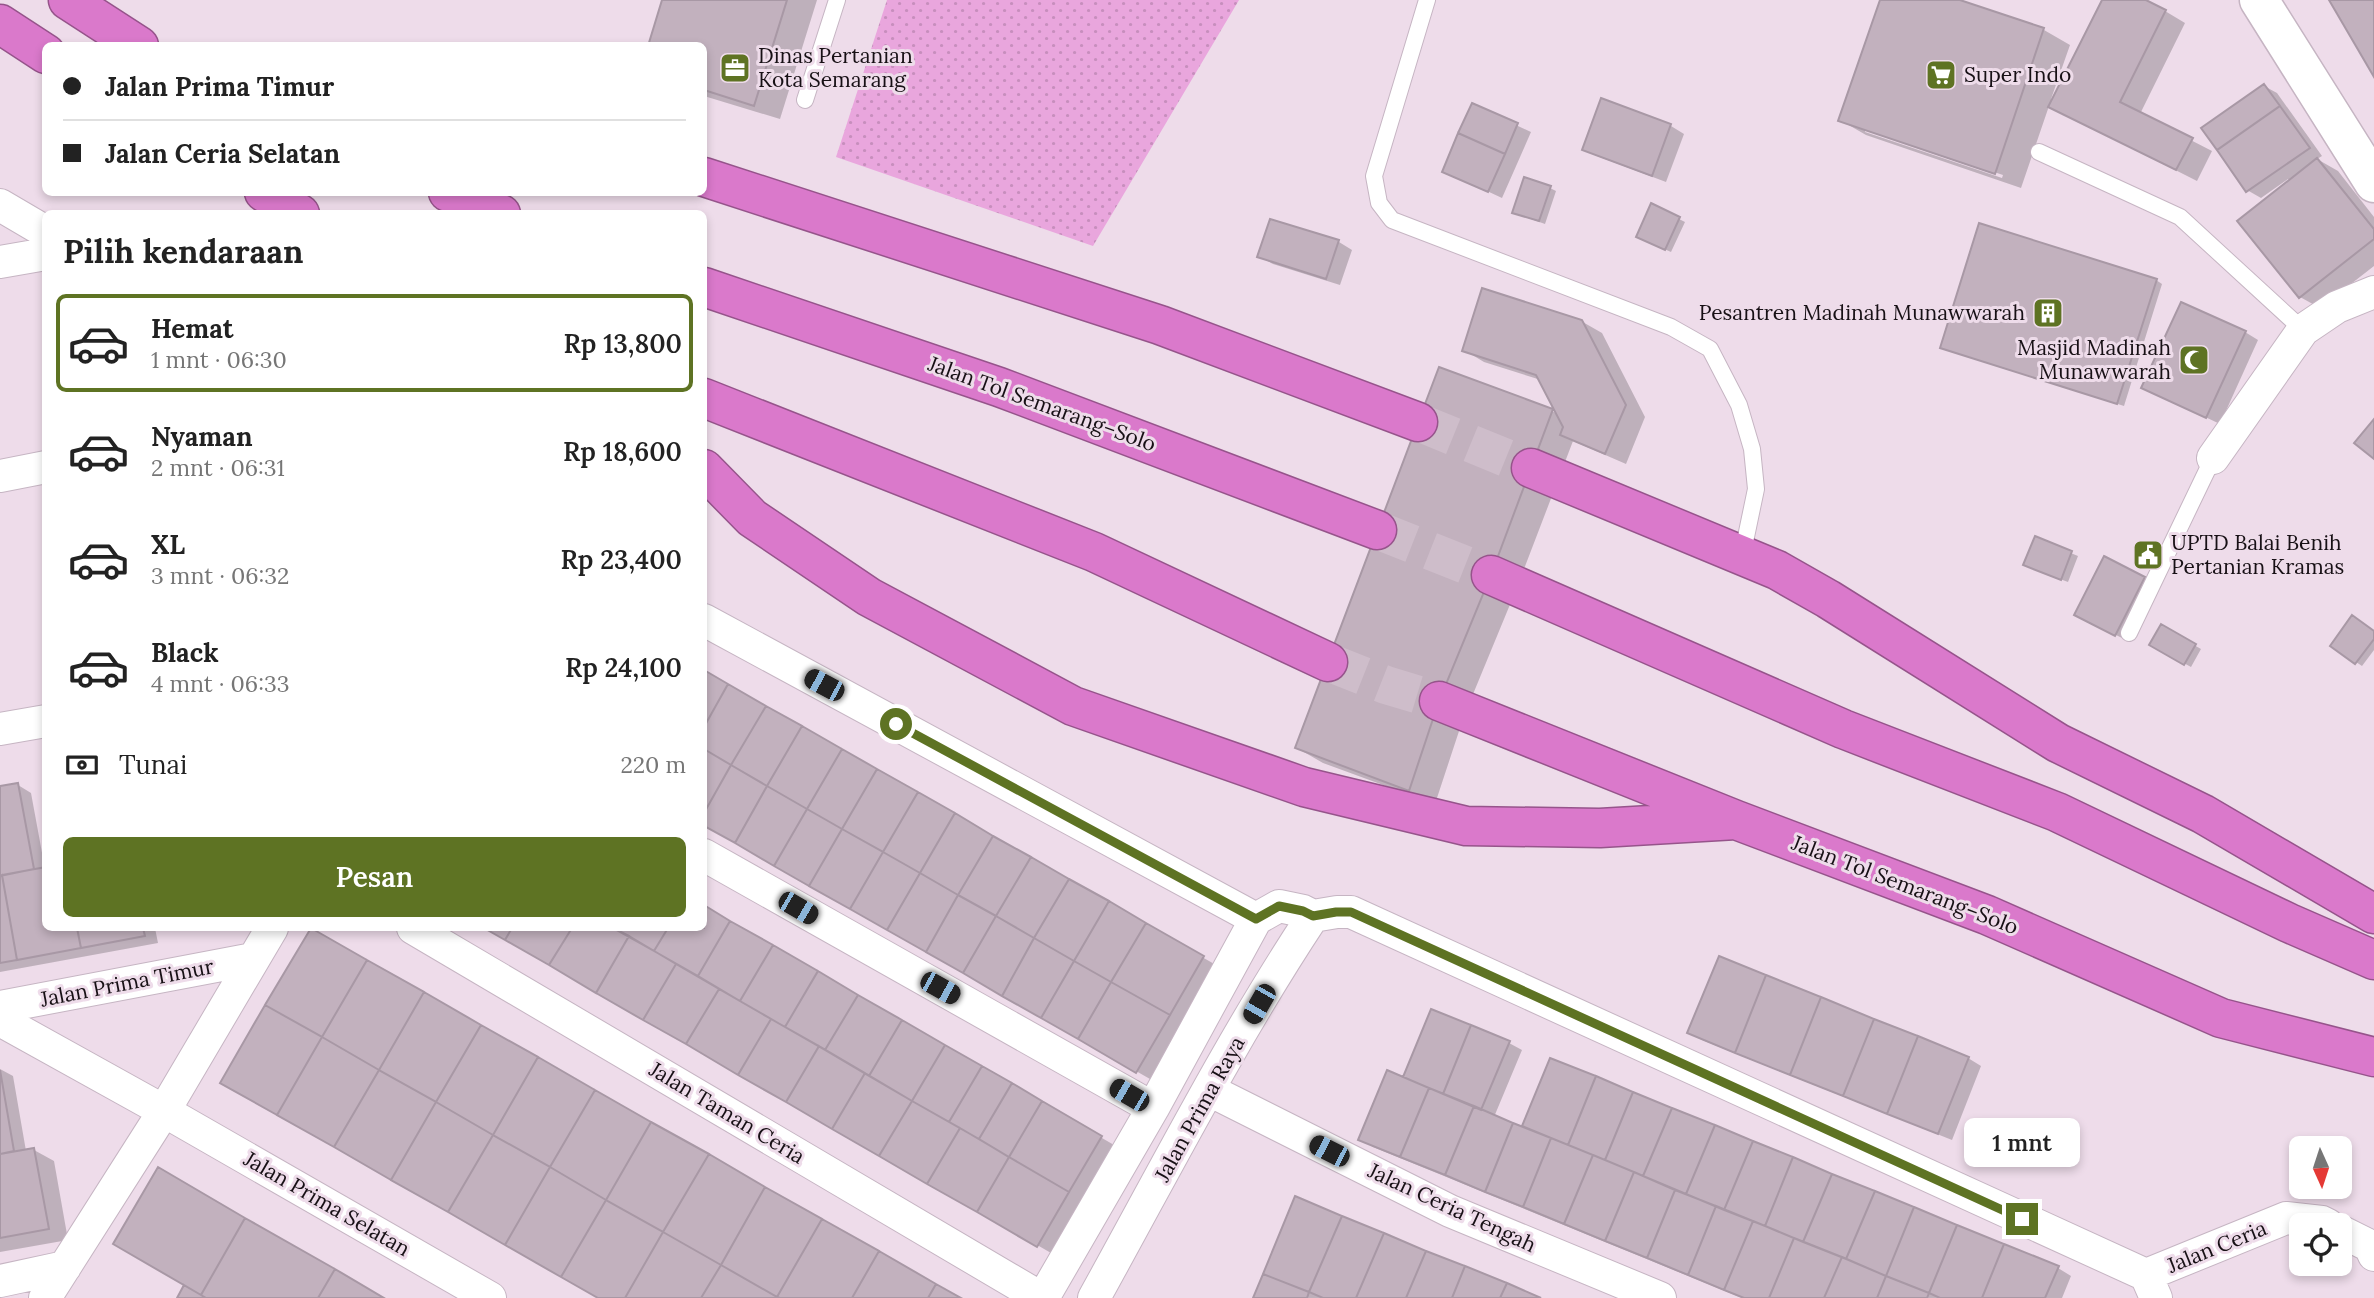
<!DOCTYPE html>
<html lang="id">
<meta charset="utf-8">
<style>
body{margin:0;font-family:Lora,serif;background:#f2f2f2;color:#222;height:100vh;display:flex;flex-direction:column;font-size:26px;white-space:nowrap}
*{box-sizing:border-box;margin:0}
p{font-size:23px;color:#767676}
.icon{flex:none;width:38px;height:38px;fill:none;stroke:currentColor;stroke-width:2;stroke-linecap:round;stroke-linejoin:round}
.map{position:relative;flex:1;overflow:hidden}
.panel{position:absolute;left:42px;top:210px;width:665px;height:721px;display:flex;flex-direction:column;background:#fff;border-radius:10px;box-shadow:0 4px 10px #0003}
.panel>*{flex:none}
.hud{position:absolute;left:42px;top:42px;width:665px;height:154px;border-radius:10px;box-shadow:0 4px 10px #0003;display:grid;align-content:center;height:154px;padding:0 21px;background:#fff}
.needle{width:46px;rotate:177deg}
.controls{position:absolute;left:2289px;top:1136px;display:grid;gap:14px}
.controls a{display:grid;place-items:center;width:63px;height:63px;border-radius:10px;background:#fff;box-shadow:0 4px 10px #0003;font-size:35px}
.end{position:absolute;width:32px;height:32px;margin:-16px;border:9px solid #5e7323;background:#fff;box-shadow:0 0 0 4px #fff}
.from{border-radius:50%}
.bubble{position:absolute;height:49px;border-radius:10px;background:#fff;box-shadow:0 4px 10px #0003;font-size:23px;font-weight:600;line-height:49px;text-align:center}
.car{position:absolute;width:21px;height:42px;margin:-21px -10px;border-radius:9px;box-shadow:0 0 5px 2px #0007;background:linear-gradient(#222 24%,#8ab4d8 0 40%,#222 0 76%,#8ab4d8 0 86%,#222 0)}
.hud b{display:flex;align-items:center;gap:24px;height:66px;font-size:26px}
.hud b+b{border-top:2px solid #e0e0e0}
.hud i{width:18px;height:18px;background:#222}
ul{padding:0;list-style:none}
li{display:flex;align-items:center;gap:21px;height:98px;margin:0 14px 10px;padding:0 7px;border:4px solid transparent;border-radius:10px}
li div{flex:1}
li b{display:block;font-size:26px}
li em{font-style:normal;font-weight:600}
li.current{border-color:#5e7323}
li>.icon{width:63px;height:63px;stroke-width:1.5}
h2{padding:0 21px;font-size:32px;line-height:84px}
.pay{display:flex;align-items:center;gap:18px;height:77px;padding:0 21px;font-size:26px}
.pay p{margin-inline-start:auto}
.cta{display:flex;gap:14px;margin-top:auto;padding:14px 21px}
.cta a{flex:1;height:80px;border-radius:10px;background:#5e7323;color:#fff;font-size:28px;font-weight:600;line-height:80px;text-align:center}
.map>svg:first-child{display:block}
</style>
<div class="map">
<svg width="2374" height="1298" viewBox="0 0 2374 1298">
<defs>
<pattern id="grass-dots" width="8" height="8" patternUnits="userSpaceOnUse" patternTransform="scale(1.75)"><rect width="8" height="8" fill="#e9a6dd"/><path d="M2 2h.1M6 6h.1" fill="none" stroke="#c78ebd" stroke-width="1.8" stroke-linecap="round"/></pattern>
</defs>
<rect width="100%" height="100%" fill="#eedcea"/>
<path fill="url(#grass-dots)" d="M887 0H1239L1093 246 836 157Z"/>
<path fill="#0003" fill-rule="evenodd" d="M664 0H817L780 119 704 96V46Z
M1881 0H1955L2044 30 2070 45 2051 99 2053 100 2102 0H2142L2165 11 2185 23 2140 114 2212 151 2197 181 2049 106 2021 188 1866 135 1840 120ZM1865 129 2003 175 2002 178 1865 132Z
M2264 86 2277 93 2322 156 2317 159 2338 171 2374 217V266L2320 308 2300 297 2290 181 2288 179 2261 198 2247 190Z
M1602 101 1671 126 1684 134 1666 182 1597 156 1584 149Z
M1473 105 1531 132 1502 198 1444 171Z
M1550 188 1556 191 1545 224 1520 215Z
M1679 219 1685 222 1671 252 1644 240Z
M1271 221 1339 242 1352 250 1340 285 1273 264 1260 257Z
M2156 280 2162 284 2124 406 1942 347Z
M1581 321 1602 333 1645 417 1626 464 1573 441 1516 590 1464 716 1435 804 1323 763 1297 748 1440 369 1559 414 1541 380 1484 362 1464 350Z
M2245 332 2258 340 2220 424 2144 388Z
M2036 539 2078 556 2068 582 2031 568Z
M2144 578 2150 582 2122 638 2082 618Z
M2162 627 2201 649 2191 667 2151 645Z
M2374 632V650L2362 666 2332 646Z
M704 673 1216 965 1150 1079 704 824Z
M18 785 31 793 45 869 46 928H155L158 943 0 972V788Z
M704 907 1114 1145 1051 1253 487 928H704Z
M1689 1033 1968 1058 1981 1066 1952 1140 1702 1040Z
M1509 1043 1522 1050 1494 1117 1523 1129 1551 1060 2058 1268 2071 1276 2062 1298H1742L1373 1147 1360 1139 1404 1080Z
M0 1069 13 1076 26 1151 34 1150 54 1161 68 1240 0 1252Z
M1296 1199 1538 1298H1254Z"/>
<path fill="#c2b1be" stroke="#a898a5" stroke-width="2" d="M662 0H787L754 106 704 90V46H648Z
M1880 0H1960L2044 28 1995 174 1838 121Z
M2102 0H2146L2166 10 2120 102 2193 138 2176 170 2048 107Z
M2329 0H2374V77Z
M2264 84 2280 106 2217 150 2201 128Z
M1601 98 1671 124 1652 176 1582 150Z
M1472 103 1518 123 1505 154 1458 133Z
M2280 106 2310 148 2246 192 2217 150Z
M1458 133 1505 154 1488 192 1442 172Z
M2317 158 2374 229V239L2299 298 2237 221Z
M1524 177 1551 186 1539 221 1512 213Z
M1651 203 1680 217 1665 250 1636 237Z
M1270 219 1339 240 1326 279 1257 257Z
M1979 223 2157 279 2117 404 1940 348Z
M1482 288 1582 320 1626 405 1605 454 1560 435 1563 427 1536 375 1462 351Z
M2181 302 2246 331 2206 418 2141 388Z
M1439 367 1553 409 1491 575 1439 701 1409 791 1295 748Z
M2374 419V459L2354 443Z
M2035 536 2072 551 2061 580 2023 565Z
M2104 556 2145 577 2115 636 2074 615Z
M2352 615 2374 631V639L2355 664 2330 646Z
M2161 624 2196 644 2184 665 2149 645Z
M704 670 728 684 704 727Z
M728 684 766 706 731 765 704 749V727Z
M766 706 802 726 767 786 731 765Z
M802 726 842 749 807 809 767 786Z
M704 749 731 765 704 813Z
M842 749 877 769 842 829 807 809Z
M731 765 767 786 735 843 704 826V813Z
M877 769 918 792 883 852 842 829Z
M18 783 34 869 0 876V786Z
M767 786 807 809 774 866 735 843Z
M918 792 955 813 920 873 883 852Z
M807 809 842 829 809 886 774 866Z
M955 813 993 836 958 895 920 873Z
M842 829 883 852 850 909 809 886Z
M993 836 1031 857 996 916 958 895Z
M883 852 920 873 887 930 850 909Z
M1031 857 1069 879 1034 938 996 916Z
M46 867V928H77L81 948 17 960 2 875Z
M920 873 958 895 926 952 887 930Z
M2 875 17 960 0 963V876Z
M1069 879 1109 901 1074 961 1034 938Z
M958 895 996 916 963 973 926 952Z
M1109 901 1146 923 1111 982 1074 961Z
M704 905 730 921 698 976 654 951 668 928H704Z
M996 916 1034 938 1002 996 963 973Z
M730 921 773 945 740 1001 698 976Z
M1146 923 1204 956 1170 1015 1111 982Z
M77 928H143L145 936 81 948Z
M311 928 367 960 322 1037 265 1005Z
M484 928H512L505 940Z
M512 928H572L549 965 505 940Z
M572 928H613L629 936 596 993 549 965Z
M613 928H668L654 951Z
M629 936 676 964 643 1020 596 993Z
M1034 938 1074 961 1041 1018 1002 996Z
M773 945 818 971 785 1027 740 1001Z
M1719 956 1766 975 1735 1053 1687 1033Z
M367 960 424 992 379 1070 322 1037Z
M1074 961 1111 982 1078 1039 1041 1018Z
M676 964 719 989 686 1044 643 1020Z
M818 971 858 995 825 1050 785 1027Z
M1766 975 1821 997 1790 1075 1735 1053Z
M1111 982 1170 1015 1136 1073 1078 1039Z
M719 989 771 1019 738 1075 686 1044Z
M424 992 481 1025 436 1102 379 1070Z
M858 995 902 1020 869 1076 825 1050Z
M1821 997 1874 1019 1843 1096 1790 1075Z
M265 1005 322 1037 277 1115 220 1083Z
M1431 1009 1471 1025 1443 1094 1403 1077Z
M771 1019 819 1046 786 1102 738 1075Z
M1874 1019 1918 1036 1887 1114 1843 1096Z
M902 1020 945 1045 912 1101 869 1076Z
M481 1025 538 1057 493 1135 436 1102Z
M1471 1025 1510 1041 1481 1110 1443 1094Z
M1918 1036 1969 1057 1938 1134 1887 1114Z
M322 1037 379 1070 334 1147 277 1115Z
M945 1045 982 1066 949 1122 912 1101Z
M819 1046 865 1073 832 1129 786 1102Z
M538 1057 595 1090 550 1167 493 1135Z
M1550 1058 1596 1076 1568 1145 1522 1126Z
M982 1066 1012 1083 979 1139 949 1122Z
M0 1070 14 1151 0 1154Z
M379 1070 436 1102 391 1180 334 1147Z
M1387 1070 1429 1088 1400 1157 1358 1140Z
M865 1073 912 1101 879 1156 832 1129Z
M1596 1076 1633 1092 1605 1160 1568 1145Z
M1012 1083 1042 1101 1009 1157 979 1139Z
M1429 1088 1474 1106 1445 1175 1400 1157Z
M595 1090 651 1122 606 1200 550 1167Z
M1633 1092 1672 1108 1643 1176 1605 1160Z
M912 1101 960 1128 927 1184 879 1156Z
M1042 1101 1102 1136 1069 1192 1009 1157Z
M436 1102 493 1135 448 1212 391 1180Z
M1474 1106 1513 1123 1485 1192 1445 1175Z
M1672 1108 1715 1125 1686 1194 1643 1176Z
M651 1122 709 1154 663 1232 606 1200Z
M1513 1123 1551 1138 1523 1207 1485 1192Z
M1715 1125 1753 1141 1724 1210 1686 1194Z
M960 1128 1009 1157 977 1212 927 1184Z
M493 1135 550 1167 505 1245 448 1212Z
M1551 1138 1593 1155 1564 1224 1523 1207Z
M1753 1141 1793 1157 1765 1226 1724 1210Z
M34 1148 49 1229 0 1238V1154Z
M709 1154 765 1187 721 1265 663 1232Z
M1593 1155 1634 1172 1605 1241 1564 1224Z
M1009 1157 1069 1192 1037 1247 977 1212Z
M1793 1157 1832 1174 1803 1242 1765 1226Z
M158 1167 245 1218 201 1295 113 1244Z
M550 1167 606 1200 561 1277 505 1245Z
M1634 1172 1675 1190 1647 1258 1605 1241Z
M1832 1174 1875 1191 1846 1259 1803 1242Z
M765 1187 822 1219 777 1297 721 1265Z
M1675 1190 1716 1206 1688 1275 1647 1258Z
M1875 1191 1914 1207 1886 1276 1846 1259Z
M1295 1196 1342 1216 1309 1292 1263 1274Z
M606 1200 663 1232 625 1298H598L561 1277Z
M1716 1206 1753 1221 1724 1290 1688 1275Z
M1914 1207 1957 1225 1929 1293 1886 1276Z
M1342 1216 1384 1233 1356 1298H1323L1309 1292Z
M245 1218 335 1269 318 1298H206L201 1295Z
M822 1219 879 1251 852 1298H780L777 1297Z
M1753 1221 1794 1238 1769 1298H1744L1724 1290Z
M1957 1225 2004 1244 1982 1298H1940L1929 1293Z
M663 1232 721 1265 701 1298H625Z
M1384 1233 1426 1251 1406 1298H1356Z
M1794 1238 1842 1257 1824 1298H1769Z
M2004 1244 2059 1266 2045 1298H1982Z
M879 1251 936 1284 928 1298H852Z
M1426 1251 1465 1266 1452 1298H1406Z
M1842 1257 1886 1276 1877 1298H1824Z
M721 1265 777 1297 776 1298H701Z
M1465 1266 1507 1283 1500 1298H1452Z
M335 1269 384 1298H318Z
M1263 1274 1309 1292 1307 1298H1253Z
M1886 1276 1929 1293 1927 1298H1877Z
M1507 1283 1541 1298H1500Z
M936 1284 961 1298H928Z
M184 1285 201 1295 206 1298H177Z"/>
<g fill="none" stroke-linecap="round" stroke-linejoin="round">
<path stroke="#cebdca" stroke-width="38" stroke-dasharray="38 19" stroke-linecap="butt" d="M1418 422 1531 468
M1377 530 1491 575
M1328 662 1386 685 1439 701"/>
<g stroke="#c6b5c3" stroke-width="18">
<path id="service" d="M1427 0 1374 176 1379 203 1392 220 1671 327 1710 349 1739 405 1752 449 1756 489 1742 556
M805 100 837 0
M2039 152 2180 217 2303 330
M2129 633 2213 458"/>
</g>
<g stroke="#c6b5c3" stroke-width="34">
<path id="minor" d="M0 205 46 232
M0 262 46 254
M2213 458 2303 330 2337 307 2374 292
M0 476 46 467
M704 620 1256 919
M0 729 46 721
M704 855 1153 1108
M1313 916 1337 912H1351L2146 1275 2156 1298
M413 928 1041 1298
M0 1007 253 959
M0 1020 164 1111 490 1298
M1209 1090 1450 1211 1660 1298
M2340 1231 2370 1246 2374 1255
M2146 1275 2286 1218 2322 1222 2328 1225
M0 1281 65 1267
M45 1298 164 1111 272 928
M1043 1298 1153 1108 1256 919 1279 906 1303 911 1313 916
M1094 1298C1165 1170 1232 1038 1313 916"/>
</g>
<g stroke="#c6b5c3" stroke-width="41">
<path id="secondary" d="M2259 0 2374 183"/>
</g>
<g stroke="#96548b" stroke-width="41">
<path id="motorway" d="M68 0 139 46
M0 24 46 54
M704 177 1160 325 1418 422
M264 192 300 214
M448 192 501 214
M704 287 999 387 1377 530
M704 398 1094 552 1328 662
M1531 468 1777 570 1828 599 2058 743 2203 814 2374 914
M704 469 752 518 869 597 1073 706 1304 787 1466 826 1600 828 1736 820
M1491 575 1843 729 2057 812 2289 923 2374 960
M1439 701 1736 820 1987 915 2221 1018 2374 1057"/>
</g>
<use href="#service" stroke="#fff" stroke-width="16"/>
<use href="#minor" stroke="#fff" stroke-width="32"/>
<use href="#secondary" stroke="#fff" stroke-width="38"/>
<use href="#motorway" stroke="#da79cb" stroke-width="38"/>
</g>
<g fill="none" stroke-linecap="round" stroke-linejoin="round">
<path stroke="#5e7323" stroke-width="9" d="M896 724 1256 919 1279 906 1303 911 1313 916 1336 912H1351L2022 1219"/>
</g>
<defs>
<g id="office-square" transform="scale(1.575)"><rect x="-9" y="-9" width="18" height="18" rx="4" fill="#5e7323" stroke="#eedcea"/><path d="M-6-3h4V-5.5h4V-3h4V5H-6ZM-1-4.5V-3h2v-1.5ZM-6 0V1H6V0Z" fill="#fff"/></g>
<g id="supermarket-square" transform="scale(1.575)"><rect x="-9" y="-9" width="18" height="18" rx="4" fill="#5e7323" stroke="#eedcea"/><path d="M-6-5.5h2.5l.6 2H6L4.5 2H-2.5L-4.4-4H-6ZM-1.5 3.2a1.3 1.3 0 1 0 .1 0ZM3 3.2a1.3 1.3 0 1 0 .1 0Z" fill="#fff"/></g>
<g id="building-square" transform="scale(1.575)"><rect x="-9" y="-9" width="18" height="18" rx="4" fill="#5e7323" stroke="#eedcea"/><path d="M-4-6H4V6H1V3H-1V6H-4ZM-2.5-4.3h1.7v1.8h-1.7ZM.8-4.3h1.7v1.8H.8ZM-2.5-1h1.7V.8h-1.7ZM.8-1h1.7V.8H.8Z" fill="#fff"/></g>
<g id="mosque-square" transform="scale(1.575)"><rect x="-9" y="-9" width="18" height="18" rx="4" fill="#5e7323" stroke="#eedcea"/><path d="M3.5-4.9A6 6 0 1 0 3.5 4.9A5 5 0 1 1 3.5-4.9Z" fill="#fff"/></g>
<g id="civic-square" transform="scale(1.575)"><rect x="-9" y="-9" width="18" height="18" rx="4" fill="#5e7323" stroke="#eedcea"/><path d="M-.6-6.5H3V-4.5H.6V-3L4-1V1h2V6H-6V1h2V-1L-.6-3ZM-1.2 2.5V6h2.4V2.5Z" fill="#fff"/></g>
</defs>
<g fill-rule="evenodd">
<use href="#office-square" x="735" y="68"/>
<use href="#supermarket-square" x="1941" y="75"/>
<use href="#building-square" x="2048" y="313"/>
<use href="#mosque-square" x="2194" y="360"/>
<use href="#civic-square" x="2148" y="555"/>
</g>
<g text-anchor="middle" stroke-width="6" stroke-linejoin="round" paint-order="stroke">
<g font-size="21" fill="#171015" stroke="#eedcea" text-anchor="start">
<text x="758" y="63">Dinas Pertanian<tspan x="758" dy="24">Kota Semarang</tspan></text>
<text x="1964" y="82">Super Indo</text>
<text x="2025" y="320" text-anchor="end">Pesantren Madinah Munawwarah</text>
<text x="2171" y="355" text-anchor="end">Masjid Madinah<tspan x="2171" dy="24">Munawwarah</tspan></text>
<text x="2171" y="550">UPTD Balai Benih<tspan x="2171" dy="24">Pertanian Kramas</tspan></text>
</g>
<g font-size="21" fill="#171015" stroke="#eedcea">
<text transform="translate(1042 404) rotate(20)" y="7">Jalan Tol Semarang–Solo</text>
<text transform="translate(1905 885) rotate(21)" y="7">Jalan Tol Semarang–Solo</text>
<text transform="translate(127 983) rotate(-11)" y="7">Jalan Prima Timur</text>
<text transform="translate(1200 1109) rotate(-61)" y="7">Jalan Prima Raya</text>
<text transform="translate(727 1113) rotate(31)" y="7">Jalan Taman Ceria</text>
<text transform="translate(327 1204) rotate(30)" y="7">Jalan Prima Selatan</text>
<text transform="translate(1452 1208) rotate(25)" y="7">Jalan Ceria Tengah</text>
<text transform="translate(2217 1247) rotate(-22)" y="7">Jalan Ceria</text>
</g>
</g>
</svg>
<div class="controls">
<a><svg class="needle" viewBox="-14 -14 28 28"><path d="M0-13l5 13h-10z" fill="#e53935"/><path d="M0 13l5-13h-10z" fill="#767676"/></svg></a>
<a><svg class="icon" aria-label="locate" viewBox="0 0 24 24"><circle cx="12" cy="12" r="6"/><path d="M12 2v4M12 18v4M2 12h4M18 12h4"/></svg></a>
</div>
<i class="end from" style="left:896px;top:724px"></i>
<i class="end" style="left:2022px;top:1219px"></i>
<div class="bubble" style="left:1964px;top:1118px;width:116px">1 mnt</div>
<i class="car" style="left:824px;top:685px;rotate:298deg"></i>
<i class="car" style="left:798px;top:908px;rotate:120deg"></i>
<i class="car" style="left:940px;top:988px;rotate:119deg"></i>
<i class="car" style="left:1259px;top:1004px;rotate:210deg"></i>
<i class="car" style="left:1129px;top:1095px;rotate:300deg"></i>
<i class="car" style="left:1329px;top:1151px;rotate:297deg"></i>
<div class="hud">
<b><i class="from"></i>Jalan Prima Timur</b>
<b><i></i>Jalan Ceria Selatan</b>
</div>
<section class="panel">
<h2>Pilih kendaraan</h2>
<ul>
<li class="current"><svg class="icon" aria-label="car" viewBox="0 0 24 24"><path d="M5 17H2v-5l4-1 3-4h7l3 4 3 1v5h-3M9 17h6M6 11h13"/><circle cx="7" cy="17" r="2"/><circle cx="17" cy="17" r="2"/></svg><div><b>Hemat</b><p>1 mnt · 06:30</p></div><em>Rp 13,800</em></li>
<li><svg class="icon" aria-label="car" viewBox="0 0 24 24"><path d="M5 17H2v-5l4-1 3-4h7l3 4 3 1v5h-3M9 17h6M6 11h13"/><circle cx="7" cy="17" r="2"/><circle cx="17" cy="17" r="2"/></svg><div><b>Nyaman</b><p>2 mnt · 06:31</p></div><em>Rp 18,600</em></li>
<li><svg class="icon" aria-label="car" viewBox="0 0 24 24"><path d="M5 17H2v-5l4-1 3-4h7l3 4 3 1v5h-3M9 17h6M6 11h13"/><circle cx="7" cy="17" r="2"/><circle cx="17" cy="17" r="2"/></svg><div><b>XL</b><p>3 mnt · 06:32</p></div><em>Rp 23,400</em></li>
<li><svg class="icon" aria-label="car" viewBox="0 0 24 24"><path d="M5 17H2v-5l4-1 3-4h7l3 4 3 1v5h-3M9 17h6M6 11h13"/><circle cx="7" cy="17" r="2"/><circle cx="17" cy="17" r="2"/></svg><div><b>Black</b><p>4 mnt · 06:33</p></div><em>Rp 24,100</em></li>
</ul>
<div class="pay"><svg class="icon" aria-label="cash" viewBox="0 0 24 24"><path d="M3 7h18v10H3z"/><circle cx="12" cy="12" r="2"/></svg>Tunai<p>220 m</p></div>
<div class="cta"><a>Pesan</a></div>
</section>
</div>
